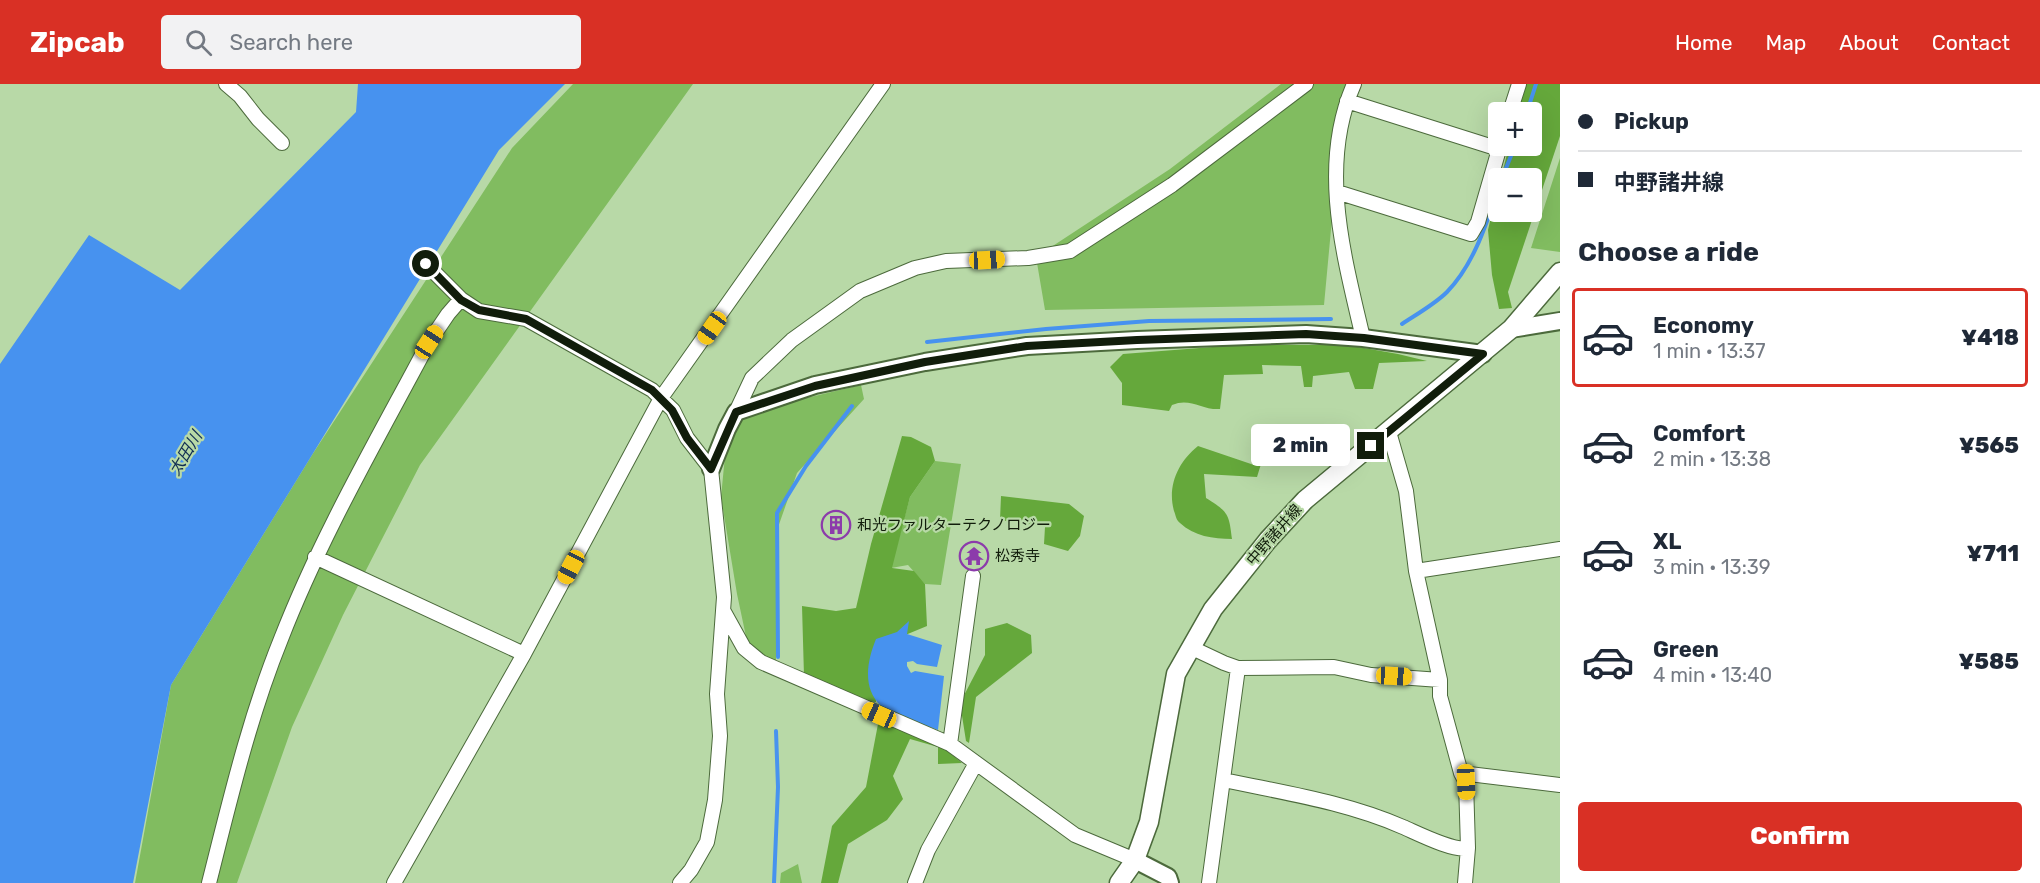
<!DOCTYPE html>
<meta charset="utf-8">
<style>
body{margin:0;font-family:Rubik,"Noto Sans JP",sans-serif;background:#f2f2f3;color:#1f2937;height:100vh;display:flex;flex-direction:column;font-size:22px;white-space:nowrap}
*{box-sizing:border-box;margin:0}
p{font-size:20px;color:#747a83}
.icon{flex:none;width:33px;height:33px;fill:none;stroke:currentColor;stroke-width:2;stroke-linecap:round;stroke-linejoin:round}
.map{position:relative;flex:1;overflow:hidden}
.drawer{display:flex;flex-direction:column;background:#fff;width:480px}
.drawer>*{flex:none}
.guide{display:grid;align-content:center;height:132px;padding:0 18px;background:#fff}
.buttons{position:absolute;left:1488px;top:18px;display:grid;gap:12px}
.buttons a{display:grid;place-items:center;width:54px;height:54px;border-radius:6px;background:#fff;box-shadow:0 6px 24px #0002;font-size:30px}
.end{position:absolute;width:27px;height:27px;margin:-14px;border:8px solid #111d0b;background:#fff;box-shadow:0 0 0 3px #fff}
.from{border-radius:50%}
.bubble{position:absolute;height:42px;border-radius:6px;background:#fff;box-shadow:0 6px 24px #0002;font-size:20px;font-weight:800;line-height:42px;text-align:center}
.car{position:absolute;width:18px;height:36px;margin:-18px -9px;border-radius:8px;box-shadow:0 0 4px 2px #0007;background:linear-gradient(#f5c518 24%,#345 0 40%,#f5c518 0 76%,#345 0 86%,#f5c518 0)}
.guide b{display:flex;align-items:center;gap:21px;height:57px;font-size:22px}
.guide b+b{border-top:2px solid #e0e1e3}
.guide i{width:15px;height:15px;background:#1f2937}
ul{padding:0;list-style:none}
li{display:flex;align-items:center;gap:18px;height:99px;margin:0 12px 9px;padding:0 6px;border:3px solid transparent;border-radius:6px}
li div{flex:1}
li b{display:block;font-size:22px}
li em{font-style:normal;font-weight:800}
li.active{border-color:#d93025}
li>.icon{width:54px;height:54px;stroke-width:1.5}
h2{padding:0 18px;font-size:27px;line-height:72px}
.primary-button{display:flex;gap:12px;margin-top:auto;padding:12px 18px}
.primary-button a{flex:1;height:69px;border-radius:6px;background:#d93025;color:#fff;font-size:24px;font-weight:800;line-height:69px;text-align:center}
header{display:flex;align-items:center;gap:36px;box-sizing:border-box;height:84px;padding:0 30px;background:#d93025;color:#fff}
header strong{font-size:28px}
nav{display:flex;gap:33px;margin-inline-start:auto;font-size:21px}
.search{width:420px;height:54px;background:#f2f2f3;display:flex;align-items:center;gap:15px;box-sizing:border-box;padding:0 21px;border-radius:6px;color:#747a83;font-size:22px}
main{display:flex;flex:1;min-height:0}
.map>svg:first-child{display:block}
</style>
<header>
<strong>Zipcab</strong>
<div class="search"><svg class="icon" aria-label="search" viewBox="0 0 24 24"><circle cx="10" cy="10" r="6"/><path d="M15 15l6 6"/></svg>Search here</div>
<nav><a>Home</a><a>Map</a><a>About</a><a>Contact</a></nav>
</header>
<main>
<div class="map">
<svg width="1560" height="799" viewBox="0 0 1560 799">
<rect width="100%" height="100%" fill="#b8d9a7"/>
<path fill="#81bc60" d="M573 0H693L420 381 343 531 292 643 237 799H135L171 601 312 371 512 64Z
M1281 0H1355L1341 38 1324 221 1045 226 1036 173 1170 85Z
M1560 74V168L1531 164Z
M861 301 864 315 797 389 776 449V579L748 562 737 510 721 413 725 372 739 333 751 327Z
M935 377 961 380 941 501 925 500 908 481 891 484 910 413Z
M798 780 802 799H780L781 789Z"/>
<path fill="#65a83b" d="M1525 0H1560V52L1508 208 1512 224 1499 225 1492 191 1488 146 1498 103V128H1532V94H1501L1509 62H1532V28H1517Z
M1238 261H1347L1398 270 1427 277 1379 279 1373 305H1355L1349 288 1313 292 1312 303H1304L1301 282 1262 281 1263 290 1224 291 1220 325C1201 326 1190 313 1172 321L1169 327 1122 321V299L1110 283 1123 270Z
M902 352 911 353 931 363 935 377 910 413 892 484 914 487 925 500 927 542 886 559 875 601 876 618 852 616 804 592 802 522 836 527 856 524 871 460Z
M1198 362 1254 381 1261 380 1257 393 1204 390 1206 414C1228 428 1229 429 1232 455 1213 455 1194 452 1180 439 1176 436 1176 432 1174 427 1167 402 1178 378 1198 362Z
M1001 412 1069 420 1084 432 1080 452 1068 467 1044 460 1045 443 1000 436Z
M1007 539 1031 551 1032 569 976 613 969 659 966 657 960 619 985 571V545Z
M891 637 912 651 944 664 962 679 938 680V663L910 655 893 692 903 715 887 736 848 760 838 799H821L832 742 866 703 878 640Z"/>
<path fill="#4792ef" d="M358 0H565L499 66 171 601 133 799H0V280L89 151 180 206 356 28Z
M909 537 907 550 942 561 937 583 917 580 913 577 907 578V582L911 589 915 587 944 592 938 646C925 641 890 630 881 622 862 604 867 577 876 555L897 548Z"/>
<g fill="none" stroke-linecap="round" stroke-linejoin="round">
<path stroke="#4792ef" stroke-width="4" d="M1527 28 1536 0
M1502 94 1515 62
M1402 240C1417 230 1435 220 1447 208 1474 180 1486 141 1498 105
M927 258 1046 245 1149 237 1331 235
M778 573 777 429 806 382 852 322
M774 799 778 703 776 647"/>
<g stroke="#4c6a3c" stroke-width="16">
<path id="minor" d="M226 0 240 12 258 35 282 59
M1354 0C1318 82 1344 172 1363 254
M1347 17 1499 65
M1510 28 1519 0
M1337 108 1471 150 1478 138 1500 62
M426 180 461 215 479 227 526 235 652 306 673 326 687 354 711 385 724 513 717 610 720 652 715 716 707 758 691 786 680 799
M736 328 752 294 792 256 860 207 915 184 946 177 1028 174 1070 167 1172 101 1306 0
M1389 348 1406 407 1416 487 1440 596V612L1461 689 1466 698 1468 764 1465 799
M315 473 524 570
M1416 487 1560 465
M724 528 744 564 761 578 950 660 1075 751 1135 776
M1190 563 1224 579 1238 584 1334 583 1371 591 1440 596
M950 660 973 492
M1461 689 1560 701
M1224 696C1284 709 1346 718 1403 743 1417 749 1454 768 1468 764
M209 799C230 716 249 634 281 555 321 452 377 356 429 258L448 230 461 215
M394 799 524 570 661 314 883 0
M915 799 928 766 976 679
M1209 799 1238 584"/>
</g>
<g stroke="#4c6a3c" stroke-width="20">
<path id="tertiary" d="M1511 245 1560 237
M711 385 727 345 736 328 815 301 925 278 1027 262 1137 256 1306 250 1363 254 1483 270
M1135 776 1168 793 1170 799"/>
</g>
<g stroke="#4c6a3c" stroke-width="21">
<path id="secondary" d="M1119 799 1135 776 1149 738 1176 590 1213 525 1268 456 1305 416 1511 245 1560 188"/>
</g>
<use href="#minor" stroke="#fff" stroke-width="14"/>
<use href="#tertiary" stroke="#fff" stroke-width="16"/>
<use href="#secondary" stroke="#fff" stroke-width="18"/>
</g>
<g fill="none" stroke-linecap="round" stroke-linejoin="round">
<path stroke="#111d0b" stroke-width="8" d="M426 180 461 216 479 226 526 235 652 306 672 326 687 354 711 385 736 328 815 302 925 278 1027 262 1137 256 1306 250 1364 254 1483 270 1371 362"/>
</g>
<defs>
<g id="building-ring" transform="scale(1.5)"><circle r="9.5" fill="#b8d9a7" stroke="#8c3bab" stroke-width="1.5"/><path d="M-4-6H4V6H1V3H-1V6H-4ZM-2.5-4.3h1.7v1.8h-1.7ZM.8-4.3h1.7v1.8H.8ZM-2.5-1h1.7V.8h-1.7ZM.8-1h1.7V.8H.8Z" fill="#8c3bab"/></g>
<g id="temple-ring" transform="scale(1.5)"><circle r="9.5" fill="#b8d9a7" stroke="#8c3bab" stroke-width="1.5"/><path d="M0-6L5-2H3V0L6.5 2.5H4V6H1.5V3h-3V6H-4V2.5H-6.5L-3 0V-2H-5Z" fill="#8c3bab"/></g>
</defs>
<g fill-rule="evenodd">
<use href="#building-ring" x="836" y="441"/>
<use href="#temple-ring" x="974" y="472"/>
</g>
<g text-anchor="middle" stroke-width="4.5" stroke-linejoin="round" paint-order="stroke">
<g font-size="15" fill="#111d0b" stroke="#b8d9a7" text-anchor="start">
<text x="857" y="446">和光ファルターテクノロジー</text>
<text x="995" y="477">松秀寺</text>
</g>
<g font-size="15" fill="#111d0b" stroke="#b8d9a7">
<text transform="translate(1274 451) rotate(-49)" y="5">中野諸井線</text>
</g>
<g font-size="16" font-style="italic" fill="#112e53" stroke="#b8d9a7">
<text transform="translate(185 369) rotate(-59)" y="6">太田川</text>
</g>
</g>
</svg>
<div class="buttons">
<a>+</a>
<a>−</a>
</div>
<i class="end from" style="left:426px;top:180px"></i>
<i class="end" style="left:1371px;top:362px"></i>
<div class="bubble" style="left:1251px;top:340px;width:99px">2 min</div>
<i class="car" style="left:987px;top:176px;rotate:87deg"></i>
<i class="car" style="left:712px;top:244px;rotate:215deg"></i>
<i class="car" style="left:429px;top:258px;rotate:33deg"></i>
<i class="car" style="left:571px;top:483px;rotate:208deg"></i>
<i class="car" style="left:1394px;top:592px;rotate:93deg"></i>
<i class="car" style="left:879px;top:631px;rotate:294deg"></i>
<i class="car" style="left:1466px;top:698px;rotate:178deg"></i>
</div>
<section class="drawer">
<div class="guide">
<b><i class="from"></i>Pickup</b>
<b><i></i>中野諸井線</b>
</div>
<h2>Choose a ride</h2>
<ul>
<li class="active"><svg class="icon" aria-label="car" viewBox="0 0 24 24"><path d="M5 17H2v-5l4-1 3-4h7l3 4 3 1v5h-3M9 17h6M6 11h13"/><circle cx="7" cy="17" r="2"/><circle cx="17" cy="17" r="2"/></svg><div><b>Economy</b><p>1 min · 13:37</p></div><em>¥418</em></li>
<li><svg class="icon" aria-label="car" viewBox="0 0 24 24"><path d="M5 17H2v-5l4-1 3-4h7l3 4 3 1v5h-3M9 17h6M6 11h13"/><circle cx="7" cy="17" r="2"/><circle cx="17" cy="17" r="2"/></svg><div><b>Comfort</b><p>2 min · 13:38</p></div><em>¥565</em></li>
<li><svg class="icon" aria-label="car" viewBox="0 0 24 24"><path d="M5 17H2v-5l4-1 3-4h7l3 4 3 1v5h-3M9 17h6M6 11h13"/><circle cx="7" cy="17" r="2"/><circle cx="17" cy="17" r="2"/></svg><div><b>XL</b><p>3 min · 13:39</p></div><em>¥711</em></li>
<li><svg class="icon" aria-label="car" viewBox="0 0 24 24"><path d="M5 17H2v-5l4-1 3-4h7l3 4 3 1v5h-3M9 17h6M6 11h13"/><circle cx="7" cy="17" r="2"/><circle cx="17" cy="17" r="2"/></svg><div><b>Green</b><p>4 min · 13:40</p></div><em>¥585</em></li>
</ul>
<div class="primary-button"><a>Confirm</a></div>
</section>
</main>
